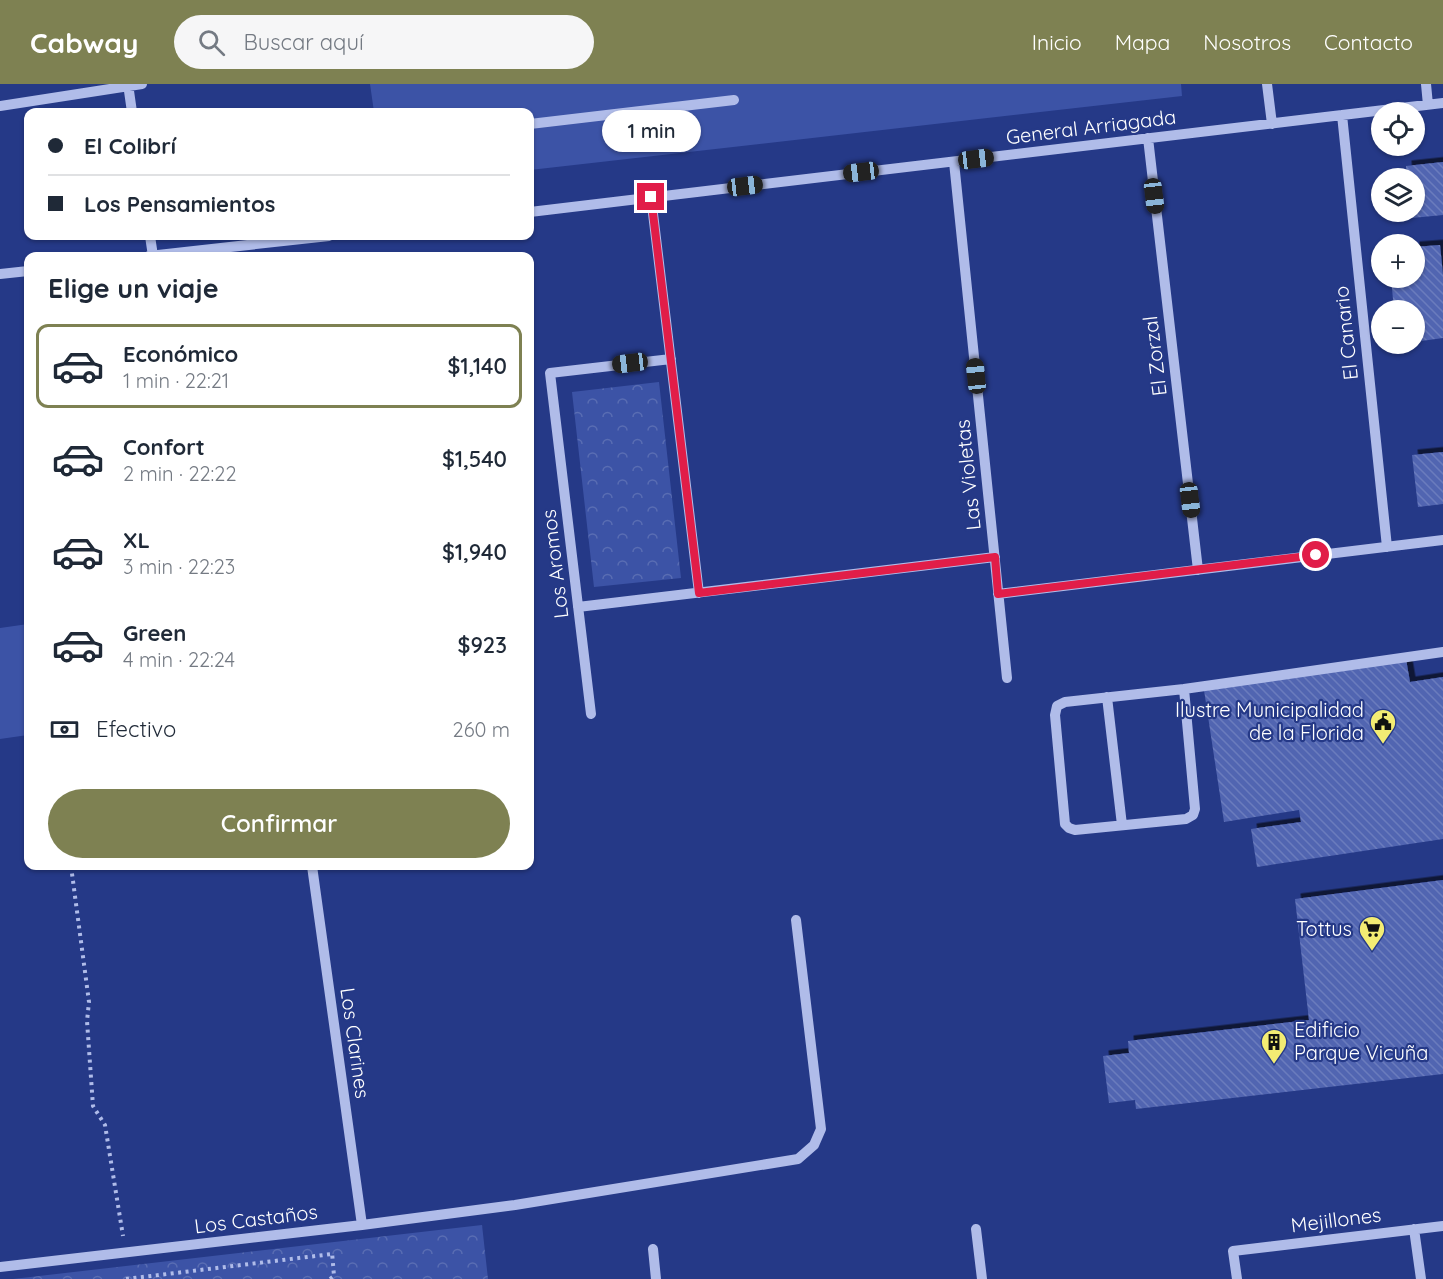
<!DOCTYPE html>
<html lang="es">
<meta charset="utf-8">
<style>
body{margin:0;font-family:Quicksand,sans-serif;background:#f6f6f7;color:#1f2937;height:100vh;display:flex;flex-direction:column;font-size:22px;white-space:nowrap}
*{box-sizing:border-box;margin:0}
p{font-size:20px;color:#747a83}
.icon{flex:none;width:33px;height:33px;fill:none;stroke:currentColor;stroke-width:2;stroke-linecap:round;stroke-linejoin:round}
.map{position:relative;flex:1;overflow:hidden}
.sheet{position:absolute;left:24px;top:168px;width:510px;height:618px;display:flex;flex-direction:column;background:#fff;border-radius:12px;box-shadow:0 2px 4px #0004}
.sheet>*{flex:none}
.guide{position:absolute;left:24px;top:24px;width:510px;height:132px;border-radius:12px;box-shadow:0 2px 4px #0004;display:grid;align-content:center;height:132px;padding:0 24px;background:#fff}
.fabs{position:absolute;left:1371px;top:18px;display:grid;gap:12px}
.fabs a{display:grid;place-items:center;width:54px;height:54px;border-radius:50%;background:#fff;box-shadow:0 2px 4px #0004;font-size:30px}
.end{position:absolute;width:27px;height:27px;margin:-14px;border:8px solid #e11d48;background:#fff;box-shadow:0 0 0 3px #fff}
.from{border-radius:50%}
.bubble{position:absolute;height:42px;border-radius:21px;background:#fff;box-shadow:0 2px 4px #0004;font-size:20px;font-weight:600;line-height:42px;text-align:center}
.car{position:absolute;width:18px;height:36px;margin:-18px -9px;border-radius:8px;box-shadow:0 0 4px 2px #0007;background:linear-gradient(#222 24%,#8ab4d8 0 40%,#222 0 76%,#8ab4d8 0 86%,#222 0)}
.guide b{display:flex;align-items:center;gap:21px;height:57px;font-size:22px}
.guide b+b{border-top:2px solid #e0e1e3}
.guide i{width:15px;height:15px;background:#1f2937}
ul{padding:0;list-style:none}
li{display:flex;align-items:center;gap:18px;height:84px;margin:0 12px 9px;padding:0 12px;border:3px solid transparent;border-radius:12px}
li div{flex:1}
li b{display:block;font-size:22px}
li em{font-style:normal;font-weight:600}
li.active{border-color:#7e8152}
li>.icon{width:54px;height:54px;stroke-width:1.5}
h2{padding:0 24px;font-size:27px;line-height:72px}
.pay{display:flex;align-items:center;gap:15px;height:66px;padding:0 24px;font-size:22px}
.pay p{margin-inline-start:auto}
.cta{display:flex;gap:12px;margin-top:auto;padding:12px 24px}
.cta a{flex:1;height:69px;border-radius:36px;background:#7e8152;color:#fff;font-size:24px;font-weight:600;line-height:69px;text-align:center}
header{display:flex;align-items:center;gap:36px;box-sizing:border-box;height:84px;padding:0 30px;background:#7e8152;color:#fff}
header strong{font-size:28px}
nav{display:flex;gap:33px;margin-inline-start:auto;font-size:21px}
.search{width:420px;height:54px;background:#f6f6f7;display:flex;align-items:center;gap:15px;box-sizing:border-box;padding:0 21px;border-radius:33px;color:#747a83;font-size:22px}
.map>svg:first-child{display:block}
</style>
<header>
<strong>Cabway</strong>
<div class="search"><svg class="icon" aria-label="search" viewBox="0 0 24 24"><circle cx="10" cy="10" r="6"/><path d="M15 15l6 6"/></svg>Buscar aquí</div>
<nav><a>Inicio</a><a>Mapa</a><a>Nosotros</a><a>Contacto</a></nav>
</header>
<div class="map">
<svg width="1443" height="1195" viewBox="0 0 1443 1195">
<defs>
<pattern id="forest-crowns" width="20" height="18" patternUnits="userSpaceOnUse" patternTransform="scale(1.5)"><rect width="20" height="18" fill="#3c53a6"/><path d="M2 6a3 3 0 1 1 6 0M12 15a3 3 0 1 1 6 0" fill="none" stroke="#596db3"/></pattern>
<pattern id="building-back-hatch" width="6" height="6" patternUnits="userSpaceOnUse" patternTransform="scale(1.5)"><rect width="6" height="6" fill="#5165b1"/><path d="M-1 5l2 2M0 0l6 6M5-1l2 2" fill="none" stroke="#6b7cbd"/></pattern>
<filter id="shadow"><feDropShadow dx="5.5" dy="-5.5" stdDeviation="0" flood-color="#0009"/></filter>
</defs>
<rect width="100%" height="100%" fill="#253987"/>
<path fill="#3c53a6" d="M370 0H1181L1182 12 530 86V28H374Z
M28 540V651L0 655V544Z"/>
<path fill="url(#forest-crowns)" d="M659 298 681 494 594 503 572 308Z
M482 1141 488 1195H13Z"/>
<path fill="url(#building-back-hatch)" filter="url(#shadow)" d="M1443 78V131L1412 134 1411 128H1414V94H1407L1406 82Z
M1440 161 1443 191V254L1414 258V226H1394L1391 194H1414V163Z
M1443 368V420L1418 423 1412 371Z
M1406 575 1410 598 1443 593V755L1257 783 1251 745 1301 738 1299 726 1224 738 1204 606Z
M1443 796V990L1136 1025 1135 1016 1109 1019 1103 972 1129 969 1128 957 1309 936 1295 815Z"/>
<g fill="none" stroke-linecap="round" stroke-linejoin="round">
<path stroke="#b0bce9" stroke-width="4" stroke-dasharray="3 4.5" stroke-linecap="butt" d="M71 782 89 918 87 937 93 1022 105 1041 123 1152
M126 1195 332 1170
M330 1195 334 1192 332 1168"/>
<path stroke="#b0bce9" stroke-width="10" d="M128 0 132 28
M1267 0 1272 40
M1426 0 1428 21
M0 22 142 0
M1342 31 1387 463
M530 40 734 16
M1148 54 1198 486
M954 78 1007 594
M651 113 699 509
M530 128 1443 19
M150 152 153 172
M149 172 329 152
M0 190 28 187
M998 510 1443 456
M578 523 995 473
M1184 605 1195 725 1193 731 1186 735 1075 746 1069 744 1065 740 1055 631 1057 622 1065 618Z
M1184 605 1443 568
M1107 613 1122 741
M591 630 550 289 671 275
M312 782 362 1141
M976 1145 982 1195
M1414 1145 1421 1195
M653 1165 656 1195
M0 1183 362 1141 515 1121 798 1075 814 1061 821 1045 796 836
M1237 1195 1233 1167 1443 1142"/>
</g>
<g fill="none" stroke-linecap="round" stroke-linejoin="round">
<path stroke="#e11d48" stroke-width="8" d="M651 113 699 509 995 473 998 510 1316 471"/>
</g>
<defs>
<g id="civic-pin" transform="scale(1.35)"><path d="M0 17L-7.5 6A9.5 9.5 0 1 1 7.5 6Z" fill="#f3ec73" stroke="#253987"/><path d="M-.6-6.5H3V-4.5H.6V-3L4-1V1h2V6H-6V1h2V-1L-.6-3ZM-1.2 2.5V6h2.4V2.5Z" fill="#111"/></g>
<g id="supermarket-pin" transform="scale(1.35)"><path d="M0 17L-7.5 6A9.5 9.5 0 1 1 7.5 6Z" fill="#f3ec73" stroke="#253987"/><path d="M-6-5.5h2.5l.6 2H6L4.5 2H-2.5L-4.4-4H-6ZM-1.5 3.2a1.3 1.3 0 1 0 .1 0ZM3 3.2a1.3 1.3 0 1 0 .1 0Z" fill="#111"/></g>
<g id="building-pin" transform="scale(1.35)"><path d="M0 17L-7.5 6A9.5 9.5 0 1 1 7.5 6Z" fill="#f3ec73" stroke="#253987"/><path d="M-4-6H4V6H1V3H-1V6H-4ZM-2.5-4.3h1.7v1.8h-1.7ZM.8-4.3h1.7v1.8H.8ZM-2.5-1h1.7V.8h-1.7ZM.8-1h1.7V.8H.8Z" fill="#111"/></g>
</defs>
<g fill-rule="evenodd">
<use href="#civic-pin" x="1383" y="638"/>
<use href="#supermarket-pin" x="1372" y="845"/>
<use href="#building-pin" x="1274" y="958"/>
</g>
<g text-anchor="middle" stroke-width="4.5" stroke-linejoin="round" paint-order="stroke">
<g font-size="20" fill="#fff" stroke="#253987">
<text transform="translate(1091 43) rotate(-7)" y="7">General Arriagada</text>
<text transform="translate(1346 249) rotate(-96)" y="7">El Canario</text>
<text transform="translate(1155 272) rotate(-97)" y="7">El Zorzal</text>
<text transform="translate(968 391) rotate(-96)" y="7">Las Violetas</text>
<text transform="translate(555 480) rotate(-97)" y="7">Los Aromos</text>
<text transform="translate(355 959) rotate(82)" y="7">Los Clarines</text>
<text transform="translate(256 1135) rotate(-7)" y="7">Los Castaños</text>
<text transform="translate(1336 1136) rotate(-7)" y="7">Mejillones</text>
</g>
<g font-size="20" fill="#fff" stroke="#253987" text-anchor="end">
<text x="1364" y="633">Ilustre Municipalidad<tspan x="1364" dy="23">de la Florida</tspan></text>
<text x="1352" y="852">Tottus</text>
<text x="1294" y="953" text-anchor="start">Edificio<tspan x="1294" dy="23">Parque Vicuña</tspan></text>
</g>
</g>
</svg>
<div class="fabs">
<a><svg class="icon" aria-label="locate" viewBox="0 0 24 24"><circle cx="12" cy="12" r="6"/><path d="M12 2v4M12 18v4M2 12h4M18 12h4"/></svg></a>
<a><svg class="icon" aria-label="layers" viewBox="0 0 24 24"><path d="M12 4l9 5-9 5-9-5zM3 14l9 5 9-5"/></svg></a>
<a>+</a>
<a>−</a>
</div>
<i class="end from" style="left:1316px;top:471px"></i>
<i class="end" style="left:651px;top:113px"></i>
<div class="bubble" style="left:602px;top:26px;width:99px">1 min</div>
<i class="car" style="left:976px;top:75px;rotate:83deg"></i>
<i class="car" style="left:861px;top:88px;rotate:263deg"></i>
<i class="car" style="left:745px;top:102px;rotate:83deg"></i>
<i class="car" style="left:1154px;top:112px;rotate:173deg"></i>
<i class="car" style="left:630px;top:279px;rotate:263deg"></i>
<i class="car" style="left:976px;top:292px;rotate:354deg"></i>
<i class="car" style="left:1190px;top:416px;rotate:173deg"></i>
<div class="guide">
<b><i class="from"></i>El Colibrí</b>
<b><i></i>Los Pensamientos</b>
</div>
<section class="sheet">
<h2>Elige un viaje</h2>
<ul>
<li class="active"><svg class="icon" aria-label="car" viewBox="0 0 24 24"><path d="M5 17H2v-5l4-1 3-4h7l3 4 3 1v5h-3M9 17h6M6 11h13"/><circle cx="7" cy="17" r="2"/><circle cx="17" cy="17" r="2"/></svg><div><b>Económico</b><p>1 min · 22:21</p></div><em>$1,140</em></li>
<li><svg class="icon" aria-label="car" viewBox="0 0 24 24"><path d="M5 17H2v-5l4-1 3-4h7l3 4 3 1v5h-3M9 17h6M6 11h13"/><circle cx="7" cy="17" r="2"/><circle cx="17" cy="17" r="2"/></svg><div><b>Confort</b><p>2 min · 22:22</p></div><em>$1,540</em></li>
<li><svg class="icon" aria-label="car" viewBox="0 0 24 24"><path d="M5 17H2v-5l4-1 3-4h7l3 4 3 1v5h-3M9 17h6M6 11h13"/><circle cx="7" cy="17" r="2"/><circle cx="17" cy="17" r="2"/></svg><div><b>XL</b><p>3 min · 22:23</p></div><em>$1,940</em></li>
<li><svg class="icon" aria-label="car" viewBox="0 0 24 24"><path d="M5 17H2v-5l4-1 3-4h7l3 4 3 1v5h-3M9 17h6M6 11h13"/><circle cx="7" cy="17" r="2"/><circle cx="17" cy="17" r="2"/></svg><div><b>Green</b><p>4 min · 22:24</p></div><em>$923</em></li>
</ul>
<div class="pay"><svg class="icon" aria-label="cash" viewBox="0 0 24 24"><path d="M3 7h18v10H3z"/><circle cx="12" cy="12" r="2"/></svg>Efectivo<p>260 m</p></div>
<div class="cta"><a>Confirmar</a></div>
</section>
</div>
